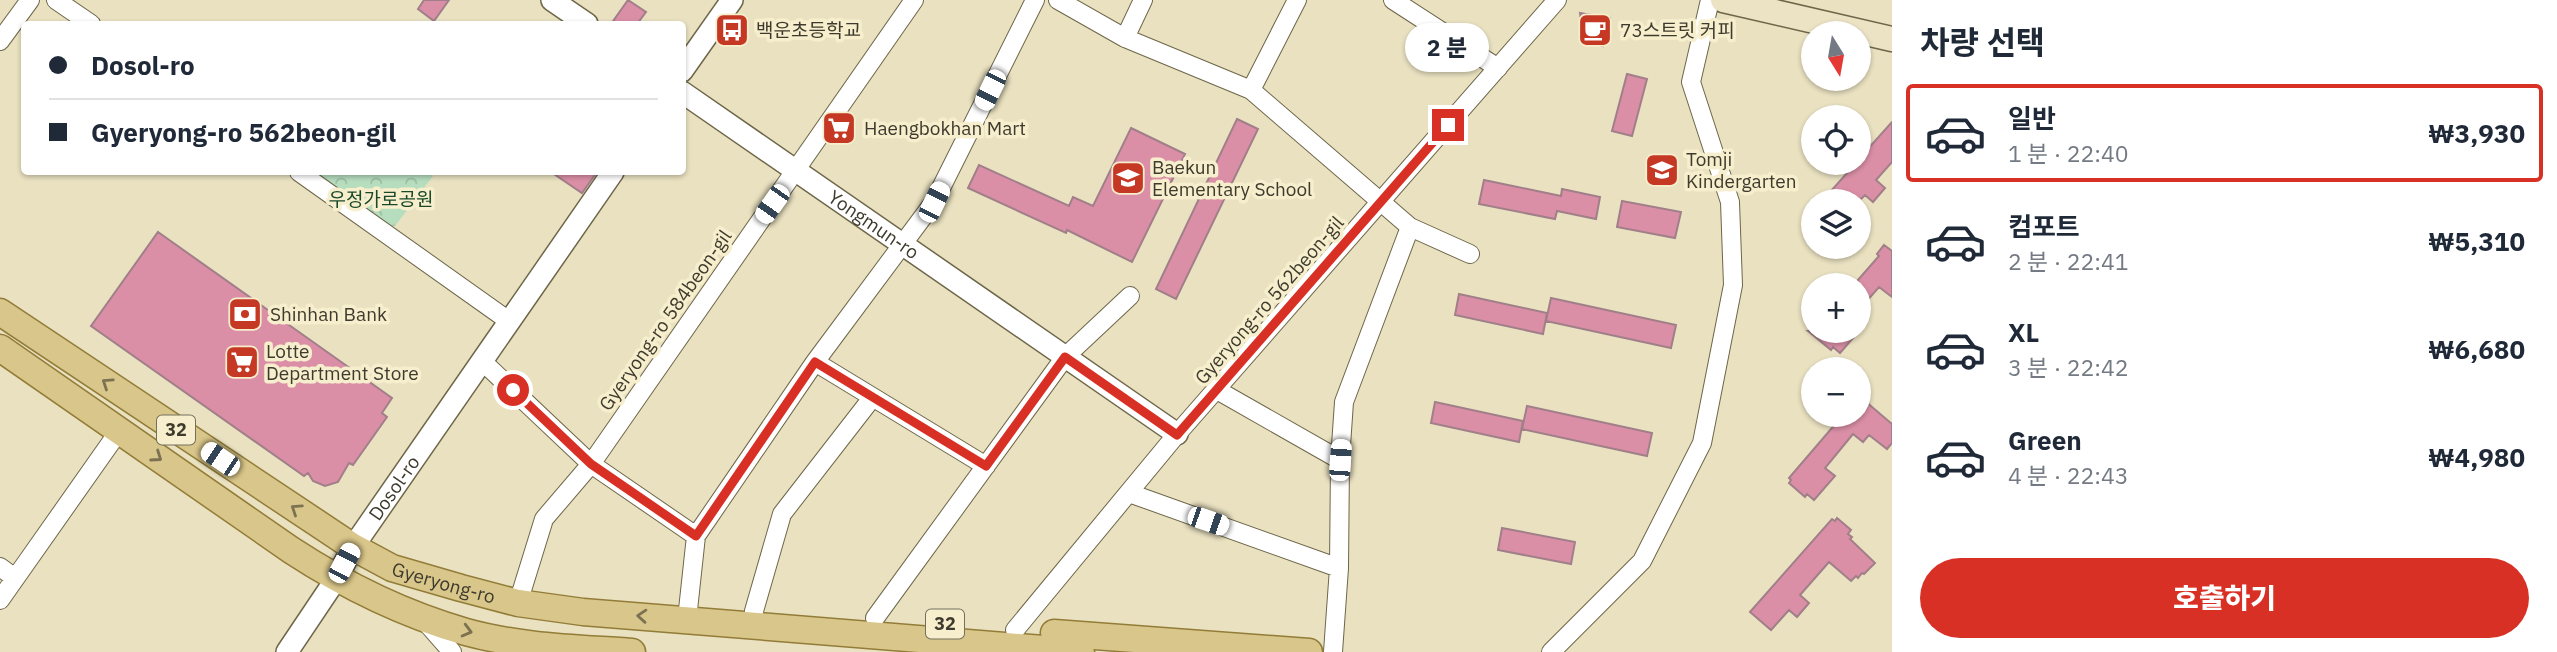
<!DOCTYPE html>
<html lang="ko">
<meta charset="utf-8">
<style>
body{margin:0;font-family:"IBM Plex Sans","Noto Sans KR",sans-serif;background:#f2f2f3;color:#1f2937;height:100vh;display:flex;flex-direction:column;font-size:26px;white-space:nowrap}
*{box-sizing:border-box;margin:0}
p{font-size:23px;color:#747a83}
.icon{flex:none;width:38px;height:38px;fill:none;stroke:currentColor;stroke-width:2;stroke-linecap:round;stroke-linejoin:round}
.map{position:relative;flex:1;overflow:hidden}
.side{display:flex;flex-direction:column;background:#fff;width:665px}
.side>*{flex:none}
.guide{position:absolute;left:21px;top:21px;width:665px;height:154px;border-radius:7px;box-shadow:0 2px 5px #0004;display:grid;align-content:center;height:154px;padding:0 28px;background:#fff}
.needle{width:46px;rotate:169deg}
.fabs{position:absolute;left:1801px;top:21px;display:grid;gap:14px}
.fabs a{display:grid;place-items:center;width:70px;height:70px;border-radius:50%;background:#fff;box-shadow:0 2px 5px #0004;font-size:35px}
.end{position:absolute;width:32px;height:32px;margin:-16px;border:9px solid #d93025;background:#fff;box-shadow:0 0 0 4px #fff}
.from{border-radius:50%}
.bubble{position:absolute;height:49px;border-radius:24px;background:#fff;box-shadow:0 2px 5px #0004;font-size:23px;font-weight:800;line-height:49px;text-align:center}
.car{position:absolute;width:21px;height:42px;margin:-21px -10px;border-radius:9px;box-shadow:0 0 5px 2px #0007;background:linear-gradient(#fff 24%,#345 0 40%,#fff 0 76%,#345 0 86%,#fff 0)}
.guide b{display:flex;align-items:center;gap:24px;height:66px;font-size:26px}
.guide b+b{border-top:2px solid #e0e1e3}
.guide i{width:18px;height:18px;background:#1f2937}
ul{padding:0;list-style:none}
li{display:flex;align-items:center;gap:21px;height:98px;margin:0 14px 10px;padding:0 14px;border:4px solid transparent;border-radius:7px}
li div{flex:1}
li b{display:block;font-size:26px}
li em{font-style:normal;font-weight:800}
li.current{border-color:#d93025}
li>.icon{width:63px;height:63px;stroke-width:1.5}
h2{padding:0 28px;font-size:32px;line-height:84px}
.primary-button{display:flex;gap:14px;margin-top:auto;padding:14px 28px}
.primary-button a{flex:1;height:80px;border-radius:42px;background:#d93025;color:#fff;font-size:28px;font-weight:800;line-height:80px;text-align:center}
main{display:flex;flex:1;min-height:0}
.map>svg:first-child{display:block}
</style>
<main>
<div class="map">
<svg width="1892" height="652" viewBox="0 0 1892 652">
<defs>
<pattern id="park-crowns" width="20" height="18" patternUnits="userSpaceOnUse" patternTransform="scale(1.75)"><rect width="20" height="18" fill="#b5ddbe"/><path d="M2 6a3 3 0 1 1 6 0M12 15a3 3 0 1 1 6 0" fill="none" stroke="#9dbea4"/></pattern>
</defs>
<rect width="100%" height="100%" fill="#e9e1c0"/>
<path fill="url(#park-crowns)" d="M304 172H426L433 176 395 226 376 228Z"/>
<path fill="#db8fa7" stroke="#a17f89" stroke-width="2" d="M424 0H449L434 21 418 9Z
M628 0 646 12 637 24H611Z
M1580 13 1610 18 1603 46 1584 42Z
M1627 74 1647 79 1632 136 1612 131Z
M1237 119 1258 129 1176 299 1156 289Z
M1892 122V162L1876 180 1885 188 1873 202 1865 195 1859 201H1822L1856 163H1858V160Z
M1131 128 1185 154 1132 262 1067 230 1066 233 968 188 979 165 1069 206 1073 197 1093 206Z
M551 172H597L582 193Z
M1484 180 1561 196 1562 189 1600 197 1596 219 1557 211 1555 219 1479 204Z
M1622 201 1681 212 1675 238 1617 227Z
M158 232 392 398 382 413 387 417 353 465 349 463 338 482 325 486 313 481 308 473 304 476 91 326Z
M1884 245 1892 251V297L1879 287 1858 311V280L1879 256 1877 254Z
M1459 294 1547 313 1543 334 1455 315Z
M1551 298 1676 325 1671 348 1546 321Z
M1808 331H1859L1840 353 1833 347 1831 350Z
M1858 395 1892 424V443L1887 449 1869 435 1863 442 1853 434 1825 468 1835 476 1814 500 1807 494 1805 497 1789 483 1791 480 1789 478 1843 415H1858Z
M1435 402 1523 421 1519 442 1431 423Z
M1527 406 1652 433 1647 456 1522 429Z
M1837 518 1851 530 1848 534 1852 537 1850 539 1875 563 1864 574 1862 573 1858 578 1856 576 1851 581 1829 562 1800 595 1809 603 1797 617 1789 610 1771 630 1750 612 1832 519 1835 521Z
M1502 528 1575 542 1571 564 1498 550Z"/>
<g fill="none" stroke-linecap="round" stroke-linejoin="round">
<g stroke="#6d6648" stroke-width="20">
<path id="minor" d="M56 0 91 24
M1058 0 1125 38 1251 90 1410 227 1470 254
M1393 0 1498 68
M1125 38 1143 0
M0 41 30 0
M1251 90 1297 0
M299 172 509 321
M482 361 591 464 696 536
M815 362 986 466
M1217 390 1340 460
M1129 493 1339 568
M0 567 15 578
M0 600 119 431
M518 603 544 519 591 464 914 0
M754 611 782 514 872 398
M875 618 1065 357 1130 296
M687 619 696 536 815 362 934 202 1035 0
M424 620 452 652
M1015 630 1177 434 1557 0
M1333 652 1339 568 1340 460 1344 402 1410 227
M1551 652 1642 561 1702 443 1733 285 1730 202 1691 82 1710 0"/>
</g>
<g stroke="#6d6648" stroke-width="24">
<g id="tertiary">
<path d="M552 0 587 24"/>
<path d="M682 71 732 0"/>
<path id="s1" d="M682 92 1177 434"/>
<path id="s2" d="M287 652 336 579 353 547 613 172"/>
</g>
</g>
<g stroke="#6d6648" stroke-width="27">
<path id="secondary" d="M1723 0 1892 39"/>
</g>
<g stroke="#927c37" stroke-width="29">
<g id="primary">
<path id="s3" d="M0 312 353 547 392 568 461 588 518 603 583 612 1081 652"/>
<path d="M0 348 291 550C346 586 403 614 466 632 520 647 577 648 632 652"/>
<path d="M1054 633 1309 652"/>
</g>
</g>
<use href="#minor" stroke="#fff" stroke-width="18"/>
<use href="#tertiary" stroke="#fff" stroke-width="21"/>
<use href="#secondary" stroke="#ece2c4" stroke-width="24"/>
<use href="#primary" stroke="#d9c68a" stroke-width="26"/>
</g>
<defs><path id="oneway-chevron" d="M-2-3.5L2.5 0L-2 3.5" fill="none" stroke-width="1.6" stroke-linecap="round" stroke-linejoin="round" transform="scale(1.75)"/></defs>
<g stroke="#7c7252">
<use href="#oneway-chevron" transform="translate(107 383) rotate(-146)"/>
<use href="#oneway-chevron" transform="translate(157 457) rotate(35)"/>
<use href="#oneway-chevron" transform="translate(296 509) rotate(-146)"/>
<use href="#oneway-chevron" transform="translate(642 616) rotate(-176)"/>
<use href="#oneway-chevron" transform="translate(467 631) rotate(15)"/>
</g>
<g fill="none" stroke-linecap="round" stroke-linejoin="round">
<path stroke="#d93025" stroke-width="9" d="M513 390 591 464 696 536 815 362 986 466 1065 357 1177 435 1448 125"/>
</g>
<defs>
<g id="bus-square" transform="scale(1.75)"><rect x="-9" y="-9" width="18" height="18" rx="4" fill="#c43824" stroke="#f6eecd"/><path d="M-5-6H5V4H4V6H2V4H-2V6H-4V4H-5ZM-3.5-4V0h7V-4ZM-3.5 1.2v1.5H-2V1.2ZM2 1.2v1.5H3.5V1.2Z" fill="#fff"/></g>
<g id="cafe-square" transform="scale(1.75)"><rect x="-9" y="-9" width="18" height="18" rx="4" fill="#c43824" stroke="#f6eecd"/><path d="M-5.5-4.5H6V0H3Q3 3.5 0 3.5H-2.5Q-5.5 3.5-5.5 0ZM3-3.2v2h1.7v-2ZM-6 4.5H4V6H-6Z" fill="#fff"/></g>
<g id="supermarket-square" transform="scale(1.75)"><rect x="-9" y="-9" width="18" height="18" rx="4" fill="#c43824" stroke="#f6eecd"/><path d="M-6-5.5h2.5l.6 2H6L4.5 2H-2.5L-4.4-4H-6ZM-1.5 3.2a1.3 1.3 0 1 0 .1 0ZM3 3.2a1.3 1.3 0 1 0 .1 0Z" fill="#fff"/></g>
<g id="school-square" transform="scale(1.75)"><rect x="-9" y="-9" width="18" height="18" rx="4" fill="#c43824" stroke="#f6eecd"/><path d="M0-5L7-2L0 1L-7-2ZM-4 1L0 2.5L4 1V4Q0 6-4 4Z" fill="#fff"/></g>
<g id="bank-square" transform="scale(1.75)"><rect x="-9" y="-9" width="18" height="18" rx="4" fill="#c43824" stroke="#f6eecd"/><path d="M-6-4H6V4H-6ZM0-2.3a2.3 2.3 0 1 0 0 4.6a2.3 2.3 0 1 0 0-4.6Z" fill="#fff"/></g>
</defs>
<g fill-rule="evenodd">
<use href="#bus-square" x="732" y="30"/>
<use href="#cafe-square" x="1595" y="30"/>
<use href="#supermarket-square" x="839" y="128"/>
<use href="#school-square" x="1662" y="170"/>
<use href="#school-square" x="1128" y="178"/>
<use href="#bank-square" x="245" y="314"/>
<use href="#supermarket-square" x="242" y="362"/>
</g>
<g text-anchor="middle" stroke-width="7" stroke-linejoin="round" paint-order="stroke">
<g fill="#f6eecd" stroke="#75705d" stroke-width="2">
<rect x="157" y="415.5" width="38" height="29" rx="5"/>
<rect x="926" y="609.5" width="38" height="29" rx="5"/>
</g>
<g font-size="18" font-weight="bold" fill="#3e3a2d">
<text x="176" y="436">32</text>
<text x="945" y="630">32</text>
</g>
<g font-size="19" fill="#3e3a2d" stroke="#f6eecd" text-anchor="start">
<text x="756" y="37">백운초등학교</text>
<text x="1620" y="37">73스트릿 커피</text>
<text x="864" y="135">Haengbokhan Mart</text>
<text x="1686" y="166">Tomji<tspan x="1686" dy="22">Kindergarten</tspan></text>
<text x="1152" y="174">Baekun<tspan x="1152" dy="22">Elementary School</tspan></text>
<text x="270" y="321">Shinhan Bank</text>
<text x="266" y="358">Lotte<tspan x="266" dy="22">Department Store</tspan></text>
</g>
<g font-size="19" fill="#194929" stroke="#f6eecd">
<text x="381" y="206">우정가로공원</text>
</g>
<g font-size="19" fill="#3e3a2d" stroke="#f6eecd">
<text dy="7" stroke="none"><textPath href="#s1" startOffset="233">Yongmun-ro</textPath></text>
<text transform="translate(1269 300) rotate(-49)" y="7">Gyeryong-ro 562beon-gil</text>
<text transform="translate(665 320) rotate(-55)" y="7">Gyeryong-ro 584beon-gil</text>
<text dy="7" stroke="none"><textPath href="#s2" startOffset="196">Dosol-ro</textPath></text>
<text dy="7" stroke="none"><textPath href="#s3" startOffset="522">Gyeryong-ro</textPath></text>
</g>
</g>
</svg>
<div class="fabs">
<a><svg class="needle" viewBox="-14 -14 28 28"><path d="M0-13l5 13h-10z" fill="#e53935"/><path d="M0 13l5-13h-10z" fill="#747a83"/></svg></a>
<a><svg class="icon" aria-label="locate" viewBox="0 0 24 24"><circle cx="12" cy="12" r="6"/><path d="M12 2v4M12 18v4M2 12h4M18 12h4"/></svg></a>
<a><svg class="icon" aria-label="layers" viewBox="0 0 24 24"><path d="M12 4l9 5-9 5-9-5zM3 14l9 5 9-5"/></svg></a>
<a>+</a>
<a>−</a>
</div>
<i class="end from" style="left:513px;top:390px"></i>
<i class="end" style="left:1448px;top:125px"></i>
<div class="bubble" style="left:1405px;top:23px;width:84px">2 분</div>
<i class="car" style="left:990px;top:90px;rotate:206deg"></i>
<i class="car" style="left:934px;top:202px;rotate:26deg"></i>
<i class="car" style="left:772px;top:204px;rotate:215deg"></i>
<i class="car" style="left:220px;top:459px;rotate:304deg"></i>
<i class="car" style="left:1340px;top:460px;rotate:4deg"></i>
<i class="car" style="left:1208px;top:521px;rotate:109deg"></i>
<i class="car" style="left:344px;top:563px;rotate:28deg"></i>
<div class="guide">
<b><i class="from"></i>Dosol-ro</b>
<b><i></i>Gyeryong-ro 562beon-gil</b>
</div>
</div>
<section class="side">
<h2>차량 선택</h2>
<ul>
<li class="current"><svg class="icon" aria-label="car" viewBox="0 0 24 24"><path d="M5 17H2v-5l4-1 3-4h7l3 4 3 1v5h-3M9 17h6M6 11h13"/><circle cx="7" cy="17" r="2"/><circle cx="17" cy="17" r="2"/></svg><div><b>일반</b><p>1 분 · 22:40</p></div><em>₩3,930</em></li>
<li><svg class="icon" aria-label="car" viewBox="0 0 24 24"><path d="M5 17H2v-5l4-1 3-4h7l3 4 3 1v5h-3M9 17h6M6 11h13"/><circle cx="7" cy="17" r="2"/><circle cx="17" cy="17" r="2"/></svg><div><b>컴포트</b><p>2 분 · 22:41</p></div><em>₩5,310</em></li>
<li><svg class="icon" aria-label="car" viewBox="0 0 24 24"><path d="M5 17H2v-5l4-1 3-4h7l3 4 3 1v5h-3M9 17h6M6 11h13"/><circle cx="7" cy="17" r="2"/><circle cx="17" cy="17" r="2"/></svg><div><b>XL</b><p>3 분 · 22:42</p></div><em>₩6,680</em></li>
<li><svg class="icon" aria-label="car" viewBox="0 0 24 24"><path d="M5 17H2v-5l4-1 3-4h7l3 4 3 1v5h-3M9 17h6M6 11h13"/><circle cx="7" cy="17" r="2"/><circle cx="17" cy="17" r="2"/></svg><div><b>Green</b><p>4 분 · 22:43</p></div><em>₩4,980</em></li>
</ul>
<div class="primary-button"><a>호출하기</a></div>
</section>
</main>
